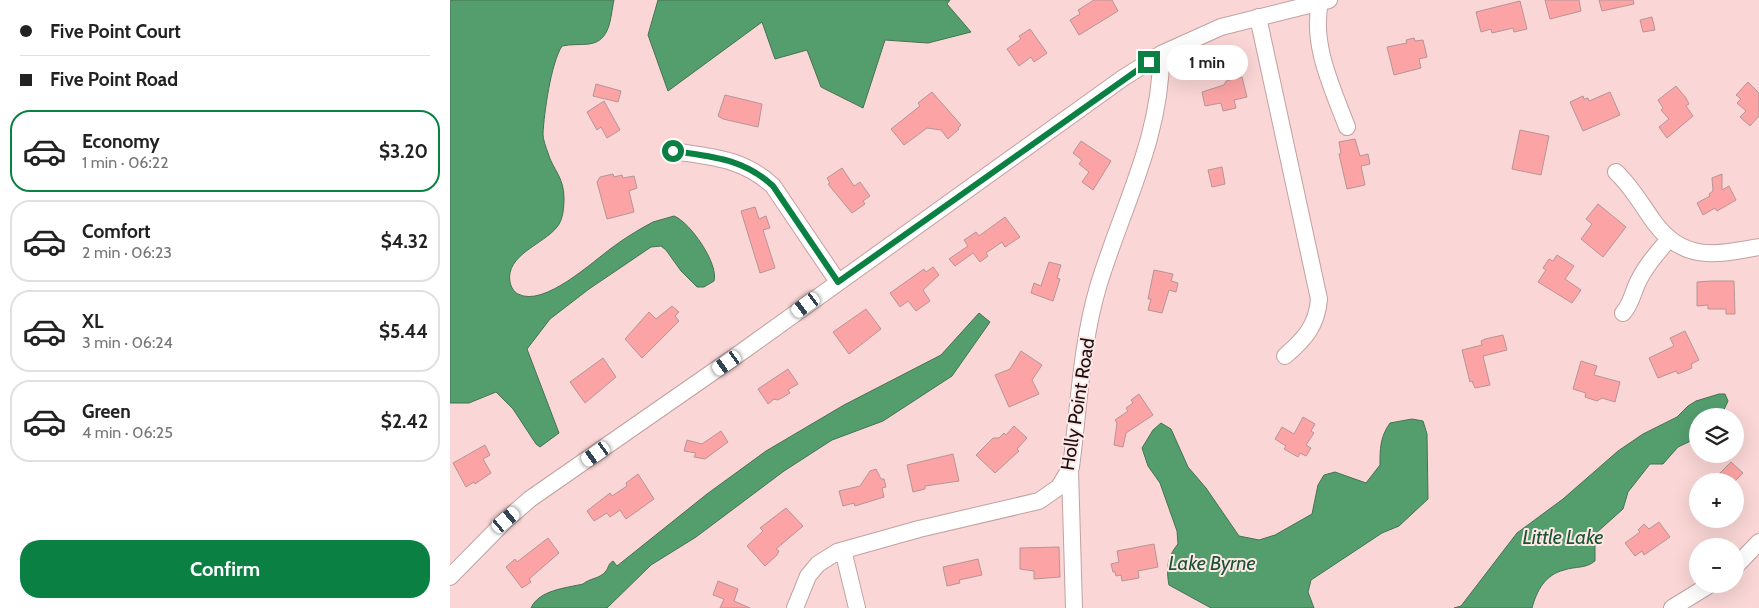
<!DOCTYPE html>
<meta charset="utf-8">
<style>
body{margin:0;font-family:Cabin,sans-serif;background:#f6f6f6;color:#222;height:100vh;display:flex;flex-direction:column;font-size:19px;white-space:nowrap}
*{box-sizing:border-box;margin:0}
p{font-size:16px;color:#767676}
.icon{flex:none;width:28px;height:28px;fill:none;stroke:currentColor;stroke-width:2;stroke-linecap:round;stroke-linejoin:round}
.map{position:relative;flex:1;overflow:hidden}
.drawer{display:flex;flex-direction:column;background:#fff;width:450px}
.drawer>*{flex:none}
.banner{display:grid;align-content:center;height:110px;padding:0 20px;background:#fff}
.fabs{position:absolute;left:1239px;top:408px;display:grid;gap:10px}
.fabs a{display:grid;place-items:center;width:55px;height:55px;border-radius:50%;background:#fff;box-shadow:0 5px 20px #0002;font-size:25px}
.end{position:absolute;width:22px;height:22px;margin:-11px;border:6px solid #0b8043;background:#fff;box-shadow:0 0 0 2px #fff}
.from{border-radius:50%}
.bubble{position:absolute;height:35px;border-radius:18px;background:#fff;box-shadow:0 5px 20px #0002;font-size:16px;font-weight:700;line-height:35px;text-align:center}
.car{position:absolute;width:15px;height:30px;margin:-15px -8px;border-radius:6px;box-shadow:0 0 4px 1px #0007;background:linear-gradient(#fff 24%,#345 0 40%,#fff 0 76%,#345 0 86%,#fff 0)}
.banner b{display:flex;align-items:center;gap:18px;height:48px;font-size:19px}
.banner b+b{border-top:1px solid #e0e0e0}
.banner i{width:12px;height:12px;background:#222}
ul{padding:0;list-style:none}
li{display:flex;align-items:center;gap:15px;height:82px;margin:0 10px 8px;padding:0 10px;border:2px solid #e0e0e0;border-radius:20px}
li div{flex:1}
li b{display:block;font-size:19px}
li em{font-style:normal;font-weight:700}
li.current{border-color:#0b8043}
li>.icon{width:45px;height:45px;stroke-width:1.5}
.action{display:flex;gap:10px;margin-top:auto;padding:10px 20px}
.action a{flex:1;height:58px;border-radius:20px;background:#0b8043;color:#fff;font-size:20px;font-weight:700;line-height:58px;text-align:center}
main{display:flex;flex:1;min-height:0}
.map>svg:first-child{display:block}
</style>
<main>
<section class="drawer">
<div class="banner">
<b><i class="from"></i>Five Point Court</b>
<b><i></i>Five Point Road</b>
</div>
<ul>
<li class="current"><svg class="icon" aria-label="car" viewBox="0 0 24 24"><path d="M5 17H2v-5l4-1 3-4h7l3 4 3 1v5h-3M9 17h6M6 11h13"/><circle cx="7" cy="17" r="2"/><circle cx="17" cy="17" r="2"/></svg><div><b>Economy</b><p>1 min · 06:22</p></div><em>$3.20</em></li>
<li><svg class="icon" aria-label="car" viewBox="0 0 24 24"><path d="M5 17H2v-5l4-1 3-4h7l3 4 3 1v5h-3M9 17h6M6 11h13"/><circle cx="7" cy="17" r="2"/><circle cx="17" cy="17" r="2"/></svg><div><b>Comfort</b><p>2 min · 06:23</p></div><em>$4.32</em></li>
<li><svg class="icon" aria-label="car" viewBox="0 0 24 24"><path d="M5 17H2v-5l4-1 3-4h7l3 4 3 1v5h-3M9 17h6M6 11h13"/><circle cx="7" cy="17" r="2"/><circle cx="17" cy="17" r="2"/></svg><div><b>XL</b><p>3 min · 06:24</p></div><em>$5.44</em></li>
<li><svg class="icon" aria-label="car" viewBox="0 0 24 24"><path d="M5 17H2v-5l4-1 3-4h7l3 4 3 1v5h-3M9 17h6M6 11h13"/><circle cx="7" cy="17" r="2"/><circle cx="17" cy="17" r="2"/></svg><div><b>Green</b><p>4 min · 06:25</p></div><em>$2.42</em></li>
</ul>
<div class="action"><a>Confirm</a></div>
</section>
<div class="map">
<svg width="1309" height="608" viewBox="0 0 1309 608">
<rect width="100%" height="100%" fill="#fad6d6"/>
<path fill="#549e6e" stroke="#437352" d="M3 0H164C160 18 161 41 139 44 130 45 121 44 112 46 101 63 94 113 93 134 93 140 96 147 98 153 103 170 114 177 114 198 114 208 113 220 107 227 94 244 55 255 60 282 61 287 64 292 68 294 94 308 143 261 163 247 172 240 182 234 192 228L203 222 224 216C240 222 269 264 264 281L254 287H247L231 271 216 250 211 246 201 247 139 289 100 319 77 349 109 433 90 447 86 444 63 409 46 392 19 403H0V1Z
M208 0H500L497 4 521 32 478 43 435 40 413 108 371 87 357 50 325 59 312 22 218 91 198 35Z
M529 313 540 322 502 376 433 421 382 440 334 471 246 537 201 565 157 608H81C89 590 116 588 133 584 140 578 150 579 156 571 159 567 158 564 163 561L167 566 257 494 316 451 394 405 491 355Z
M1269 394H1275L1278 401 1271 416H1248L1247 438 1228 447 1213 464H1200L1178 492 1173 509 1145 534V561C1135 569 1126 566 1114 570 1095 575 1087 590 1082 608H1004L1011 606 1067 533 1113 499 1168 451 1193 434 1227 417 1238 406 1246 401Z
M962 419 973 421 977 434 978 499 949 526 932 533 861 580 858 592 864 608H761L719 585C716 569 717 557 728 544L727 531 710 483 698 466 692 448 703 430 711 423 721 429 738 467 756 488 789 536 809 540 825 535 862 514 868 485 874 475 885 472 916 483 930 465C930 449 930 437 940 423Z"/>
<path fill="#fca4a5" stroke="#b69595" d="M644 0H662L668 11 629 35 620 20 630 14 628 10Z
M1095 0H1129L1131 11 1100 19Z
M1149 0H1183L1184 4 1152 11Z
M1070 1 1077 29 1064 32 1063 28 1042 33 1041 29 1031 32 1026 12Z
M1202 17 1205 30 1193 32 1190 20Z
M580 29 597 53 584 62 581 57 569 66 557 49 571 39 569 36Z
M964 38 965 41 973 40 977 57 969 59 971 68 944 75 937 47 957 43 956 40Z
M792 77 797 97 784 100 786 108 773 111 771 103 755 106 752 92 774 85 776 81Z
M1298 82 1309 93V116L1300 126 1290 117 1296 111 1287 103 1291 99 1286 95Z
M146 84 171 91 168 102 143 96Z
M1226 86 1236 98 1239 104 1236 106 1243 116 1217 138 1209 127 1219 119 1211 110 1213 108 1208 100Z
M482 92 511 125 508 128 509 129 498 139 491 130 477 128 454 145 441 129 470 106 468 103Z
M1160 92 1170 115 1133 131 1120 102 1133 96 1134 99 1138 98 1139 101Z
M275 95 312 104 308 127 273 119 268 116Z
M154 101 170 130 157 138 151 127 147 130 137 112Z
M1070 130 1099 136 1091 175 1062 169Z
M905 139 910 156 918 154 920 164 911 166 915 185 897 189 889 154 891 153 889 142Z
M631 141 661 161 643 190 632 182 639 172 629 164 632 160 623 153Z
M772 167 775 184 762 187 758 170Z
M392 168 404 186 410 182 420 196 413 201 415 204 402 213 378 184 380 183 377 178Z
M163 174 164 177 172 175 173 178 184 176 187 188 179 191 184 212 157 219 147 182 150 177Z
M1272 174V190L1279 186 1286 200 1267 211 1265 208 1253 215 1247 203 1260 196 1259 194 1263 191 1262 178Z
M1148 204 1176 227 1153 257 1131 239 1142 224 1136 219Z
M305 207 309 219 316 216 320 228 313 230 325 268 310 273 291 211Z
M555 217 570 237 555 247 552 242 536 253 538 256 530 262 523 253 505 266 499 259 518 246 514 240 526 232 529 236Z
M1107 255 1124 266 1115 279 1131 290 1122 303 1088 282 1096 270 1093 268 1099 259 1103 261Z
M599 262 611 265 607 278 610 279 603 301 581 293 584 283 591 286Z
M483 267 489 275 473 290 480 301 466 311 458 301 450 307 440 293 474 269 476 272Z
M704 270 723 274 721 281 728 283 726 292 719 290 712 313 698 310 701 299H698Z
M1261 281H1284L1285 314H1276V309H1258V305L1247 306V282Z
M222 306 229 312 225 316 229 321 192 358 175 339 199 312 206 319Z
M416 309 431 329 399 354 383 332Z
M1235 331 1249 360 1241 364 1242 368 1228 374 1226 371 1208 378 1199 358 1224 346 1220 338Z
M1053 335 1057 350 1033 356 1040 385 1025 388 1022 381 1020 382 1012 350 1032 345 1031 341 1035 339Z
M571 351 592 365 582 380 589 394 559 407 545 375 560 369Z
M153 358 166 377 135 403 120 382Z
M1131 361 1147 366 1144 375 1170 382 1165 402 1152 398 1147 401 1135 397 1136 393 1123 389Z
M338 369 348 384 338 390 340 393 328 400 324 399 318 404 308 389Z
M689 394 703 415 676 433 673 447 664 445 667 423 665 420 678 411 676 408 683 403 681 400Z
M853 417 865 424 861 431 864 433 856 445 861 448 856 456 850 453 848 457 834 449 836 446 825 439 832 427 844 434Z
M564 426 577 438 567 449 569 451 545 473 526 455 543 438H549L554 433 556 435Z
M271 431 278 442 255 459 244 457 246 453 234 451 237 440 252 444Z
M35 445 40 455 33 459 41 473 25 484 24 482 16 487 3 463Z
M503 454 509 481 475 486V489L463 492 457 465Z
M1281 462 1293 473 1285 481H1262Z
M426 469 431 479H434L436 487 432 488 434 497 405 506 404 503 393 506 389 491 410 486 420 471Z
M188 474 204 499 176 519 170 510 160 517 157 513 144 521 137 511 160 493 162 496 177 486 176 483Z
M336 508 353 526 326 549 329 551 327 555 315 566 297 546 313 531 310 528Z
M1209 522 1220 537 1194 555 1192 551 1185 556 1175 543 1190 532 1188 530 1194 524 1199 529Z
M98 538 109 553 79 579 81 582 72 588 56 567 65 559 67 562Z
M704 544 708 567 688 571 689 578 672 581 671 575 666 576 665 572H663L661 564 669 562 667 551Z
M609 547 610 577 584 579V571L570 569V548Z
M528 559 532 575 509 580 510 583 497 586 493 567Z
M268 581 288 589 284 601 300 608H270L274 599 263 595Z"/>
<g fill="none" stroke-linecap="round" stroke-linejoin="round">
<g stroke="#c3a1a1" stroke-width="18">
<path id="minor" d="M870 2C861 45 882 87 897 127
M808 17 869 299C867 325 855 339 835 356
M223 151C262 157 293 158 323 186L388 282
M1166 172C1182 187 1191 204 1204 222 1233 262 1266 255 1309 247
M1173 313C1181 304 1182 295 1187 284 1194 268 1207 253 1219 239
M620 470 624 608
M393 550 407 608
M1285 567 1309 542
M0 577 56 520 80 499 293 351 673 78 711 54 771 27 879 0
M345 608 358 576 368 564 387 552 469 529 589 501 609 487 621 467C629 407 631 345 648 287 671 210 712 136 711 54
M1222 608 1261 584"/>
</g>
<use href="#minor" stroke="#fff" stroke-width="16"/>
</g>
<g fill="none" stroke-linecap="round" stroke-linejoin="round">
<path stroke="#0b8043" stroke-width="6" d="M223 151C262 157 293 158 323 186L388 282 699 62"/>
</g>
<g text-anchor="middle" stroke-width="4" stroke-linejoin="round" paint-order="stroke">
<g font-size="19" fill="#1b0f0f" stroke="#fee8e7">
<text transform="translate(627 404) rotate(-81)" y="7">Holly Point Road</text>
</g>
<g font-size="20" font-style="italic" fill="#1c5332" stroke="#fee8e7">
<text x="1113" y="544">Little Lake</text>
<text x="762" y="570">Lake Byrne</text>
</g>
</g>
</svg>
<div class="fabs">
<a><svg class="icon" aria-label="layers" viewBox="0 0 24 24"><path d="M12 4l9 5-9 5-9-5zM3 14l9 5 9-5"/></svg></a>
<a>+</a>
<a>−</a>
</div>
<i class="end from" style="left:223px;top:151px"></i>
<i class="end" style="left:699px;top:62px"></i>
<div class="bubble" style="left:716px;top:45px;width:82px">1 min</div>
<i class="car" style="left:356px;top:305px;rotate:234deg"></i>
<i class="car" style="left:277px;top:363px;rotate:235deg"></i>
<i class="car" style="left:146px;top:454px;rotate:235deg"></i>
<i class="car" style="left:56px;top:520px;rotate:50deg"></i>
</div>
</main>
